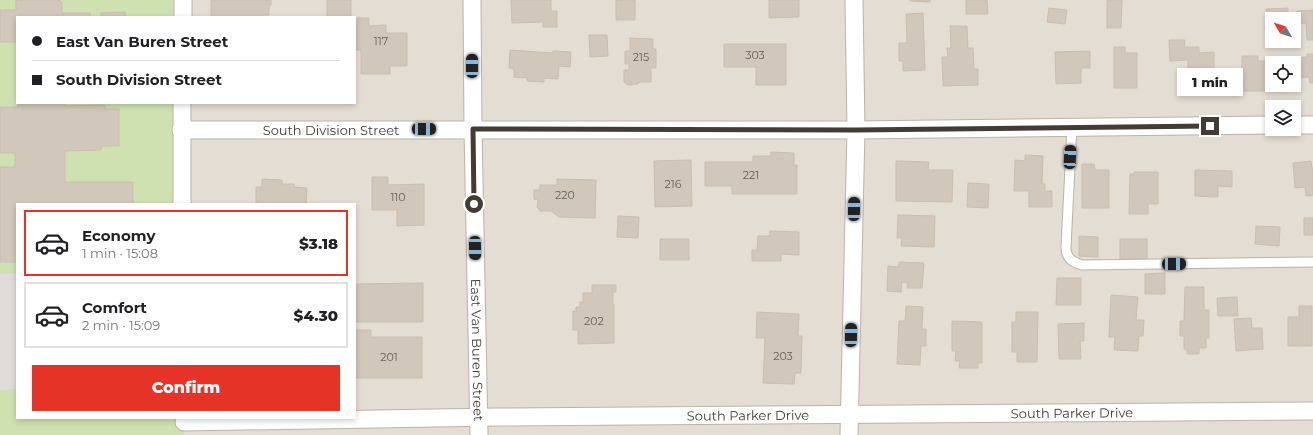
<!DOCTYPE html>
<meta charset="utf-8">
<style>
body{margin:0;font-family:Montserrat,sans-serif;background:#f2f2f2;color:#202124;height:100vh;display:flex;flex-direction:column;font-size:15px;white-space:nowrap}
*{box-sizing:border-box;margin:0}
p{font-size:13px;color:#757577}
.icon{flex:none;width:22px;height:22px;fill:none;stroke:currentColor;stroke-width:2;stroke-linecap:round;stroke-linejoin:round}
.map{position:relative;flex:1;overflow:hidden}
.sheet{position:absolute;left:16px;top:203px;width:340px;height:216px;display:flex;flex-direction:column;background:#fff;border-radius:0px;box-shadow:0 2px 6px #0003}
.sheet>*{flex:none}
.top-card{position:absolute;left:16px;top:16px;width:340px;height:88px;border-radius:0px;box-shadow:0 2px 6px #0003;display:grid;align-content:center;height:88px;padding:0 16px;background:#fff}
.needle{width:26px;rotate:309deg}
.fabs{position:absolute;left:1265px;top:12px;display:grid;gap:8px}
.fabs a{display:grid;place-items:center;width:36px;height:36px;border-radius:0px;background:#fff;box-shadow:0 2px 6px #0003;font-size:20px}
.end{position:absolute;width:18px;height:18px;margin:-9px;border:5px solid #423c35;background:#fff;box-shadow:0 0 0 2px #fff}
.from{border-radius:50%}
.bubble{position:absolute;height:28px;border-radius:0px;background:#fff;box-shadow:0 2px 6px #0003;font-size:13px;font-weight:800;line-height:28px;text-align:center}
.car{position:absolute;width:12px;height:24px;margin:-12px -6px;border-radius:5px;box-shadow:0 0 3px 1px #0007;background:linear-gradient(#222 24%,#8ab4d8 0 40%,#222 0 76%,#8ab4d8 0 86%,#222 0)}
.top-card b{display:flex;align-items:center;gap:14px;height:38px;font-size:15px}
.top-card b+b{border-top:1px solid #e0e0e0}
.top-card i{width:10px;height:10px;background:#202124}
ul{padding:7px 0 0;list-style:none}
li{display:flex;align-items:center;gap:12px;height:66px;margin:0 8px 6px;padding:0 8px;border:2px solid #e0e0e0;border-radius:0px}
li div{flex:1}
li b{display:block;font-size:15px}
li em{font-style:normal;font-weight:800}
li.current{border-color:#e53427}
li>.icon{width:36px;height:36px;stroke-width:1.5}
.button{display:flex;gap:8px;margin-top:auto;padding:8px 16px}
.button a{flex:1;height:46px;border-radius:0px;background:#e53427;color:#fff;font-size:16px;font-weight:800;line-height:46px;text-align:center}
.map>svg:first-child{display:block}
</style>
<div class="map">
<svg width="1313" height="435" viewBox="0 0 1313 435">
<rect width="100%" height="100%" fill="#f0ece5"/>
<path fill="#e4ddd3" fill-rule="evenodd" d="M183 0H1313V435H184L183 418H355V204H182V103H355V17H183ZM1272 19H1294V41H1272ZM1272 63H1294V85H1272ZM1272 107H1294V129H1272Z"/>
<path fill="#cfe1b1" d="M0 0H183V17H17V103H182V204H17V418H184V435H0Z"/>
<path fill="#dfdcd9" d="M17 273V389L0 390V274Z"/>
<path fill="#d1c7bb" stroke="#cbbeaf" d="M16 0H60V2H62V13H90V17H17V42H0V10H16Z
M211 0H271V5L269 6V15H262V17H211Z
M327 0H351V17H327Z
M511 0H551V11H557V27H543V22L512 23Z
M616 0H635V20H616Z
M769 0H799V17L769 18Z
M910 0H930V2L910 1Z
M966 0H987L988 14H966Z
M1107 0H1122L1121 28H1107Z
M1049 8 1067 10 1065 24 1047 22Z
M1288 8V19H1272V24L1267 25 1266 9Z
M1313 10V40H1307L1306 23 1297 24V11Z
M125 12 126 17H101V13Z
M923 13 925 70 903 71V61H899V43H907L906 14Z
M355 18H369V26L386 25V33H407V66H390V74H361V50H355Z
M950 26H967L968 48H973L974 69H978V85L943 86 942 57H948L947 48H951Z
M589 35H607L608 56 590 57Z
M630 38 653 39V49H656V68H651V82H640L638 84 628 85 624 82V70H629V64H625V51H630Z
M1169 40H1185L1184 47H1199V53L1214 52V78H1188V60L1170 61Z
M724 44H786V85H756V67H724Z
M1114 47H1125V53H1137V88H1114Z
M510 50 553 53V51L571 52 570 67 559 66 558 79 544 78V82L527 81V78L514 77V69L509 68Z
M1090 51V68H1081V83L1056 84 1055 52Z
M1307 54H1313V83H1310L1309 77 1297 78 1295 58 1307 57Z
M1242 56H1258V61H1268V91H1242Z
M1277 85H1293V91L1277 92Z
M18 103H65V106L105 105V109H119V146H101V150L65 151V182H133V204H17V262H0V167H15V153H0V107H18Z
M771 152 794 153V165H797V194H732V186H705V162H753V156H771Z
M1025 155 1043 156 1042 184H1045V191H1052V207H1029V191H1014L1015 160 1025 161Z
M691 160 692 206 655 207 654 161Z
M896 161 929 162 928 170H953L952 202 896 201Z
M1311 161 1312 168H1313V195L1306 196 1305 187 1295 188 1293 163Z
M1082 164H1094L1095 170H1109V208H1082Z
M1195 170 1232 171V187L1218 186V197L1195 196Z
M1134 172H1158V204H1148V214H1129L1130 174H1134Z
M372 177H388V185L424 184V225L397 226V210H372Z
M262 179 282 180V184H294V187L307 188 306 204H256V187H262Z
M557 179 596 180 595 218 559 217 551 211H540L537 207 538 200 534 199V190H540V185H557Z
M968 183 989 184 988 208 967 207Z
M898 215 935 216 934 247 901 246 902 238H897Z
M618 216 639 217 638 238 617 237Z
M1304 218H1313V235H1304Z
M1256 226 1280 227 1279 246 1255 244Z
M770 231 799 232V255L781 254V261H752V250H757L758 236H770Z
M1079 236 1098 237V257L1079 256Z
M660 239H689V260H660Z
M1120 239H1147V259H1120Z
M899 262 924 263 922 288H907L908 283 902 282 901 292 887 291 888 266 899 267Z
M1165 273V294H1145V274Z
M1057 278H1081V305H1056Z
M423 283V322H355V284Z
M592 285H616V292H613V304H614V343L578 344V330H573V311L576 312V307H580V302H583V293H592Z
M1185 287H1204V310H1209V338H1206V348H1199V354H1187V349H1184V336H1180V321H1184Z
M1111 295 1138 297 1136 320H1144L1143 336H1139L1138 351 1114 350 1115 337H1109Z
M1237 297 1238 316H1218L1217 298Z
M906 306 923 307 922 329H926V346H921L920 365 897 364 899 321H905Z
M1299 306H1312V346H1288V317H1299Z
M757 312 799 314 798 336H802L801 373H795L794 384 763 383 765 338H756Z
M1016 312H1038L1037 362H1017V352H1012V322H1016Z
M1251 318 1252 328H1262L1263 349 1236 351 1234 319Z
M952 321 982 322V363H978V368H959L960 361H955L956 351H952Z
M1084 323V341H1080L1081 359H1059L1058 324Z
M355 330H371V337H422V378H355Z"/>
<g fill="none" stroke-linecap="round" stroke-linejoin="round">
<g stroke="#bbb3a8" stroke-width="11">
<path id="lane" d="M1072 127 1066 247C1066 258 1072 262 1082 265L1313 262"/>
</g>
<g stroke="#bbb3a8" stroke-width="19">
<g id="street">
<path id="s1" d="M472 0 473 129 479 435"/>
<path d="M183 17V0"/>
<path d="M182 103V204"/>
<path d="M1294 125H1313"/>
<path id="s2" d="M181 130H856L1272 125"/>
<path id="s3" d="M184 422 497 417 1313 411"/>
<path d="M849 435 856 130 854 0"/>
</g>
</g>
<use href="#lane" stroke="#fff" stroke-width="9"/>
<use href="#street" stroke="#fff" stroke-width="17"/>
</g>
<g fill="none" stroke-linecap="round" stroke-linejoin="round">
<path stroke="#423c35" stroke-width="5" d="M474 204 473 129 856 130 1210 126"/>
</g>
<g text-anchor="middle" stroke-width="3.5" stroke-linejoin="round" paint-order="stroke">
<g font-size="11" fill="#665f56">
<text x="381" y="45">117</text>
<text x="755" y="59">303</text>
<text x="641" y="61">215</text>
<text x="751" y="179">221</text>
<text x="673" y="188">216</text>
<text x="565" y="199">220</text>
<text x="398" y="201">110</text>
<text x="594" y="325">202</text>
<text x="783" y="360">203</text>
<text x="389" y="361">201</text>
</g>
<g font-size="13" fill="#423c35" stroke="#fff">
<text dy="5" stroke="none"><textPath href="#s2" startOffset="150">South Division Street</textPath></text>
<text dy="5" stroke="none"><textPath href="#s1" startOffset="350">East Van Buren Street</textPath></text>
<text dy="5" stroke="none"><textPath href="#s3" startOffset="888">South Parker Drive</textPath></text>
<text dy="5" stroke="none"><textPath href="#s3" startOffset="564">South Parker Drive</textPath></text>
</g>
</g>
</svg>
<div class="fabs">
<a><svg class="needle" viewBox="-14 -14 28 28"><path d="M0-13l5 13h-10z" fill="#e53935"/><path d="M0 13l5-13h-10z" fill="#757577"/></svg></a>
<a><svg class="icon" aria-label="locate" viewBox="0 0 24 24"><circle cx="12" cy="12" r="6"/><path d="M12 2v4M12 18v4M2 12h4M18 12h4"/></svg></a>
<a><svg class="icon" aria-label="layers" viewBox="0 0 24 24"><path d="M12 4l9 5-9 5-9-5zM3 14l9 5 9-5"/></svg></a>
</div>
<i class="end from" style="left:474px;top:204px"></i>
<i class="end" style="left:1210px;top:126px"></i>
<div class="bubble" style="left:1177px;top:68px;width:66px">1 min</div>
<i class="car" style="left:472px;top:66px;rotate:0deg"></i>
<i class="car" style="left:424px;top:129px;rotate:90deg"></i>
<i class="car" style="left:1070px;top:157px;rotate:3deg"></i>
<i class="car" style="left:854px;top:209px;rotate:1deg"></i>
<i class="car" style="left:475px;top:248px;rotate:179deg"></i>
<i class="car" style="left:1174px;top:264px;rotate:89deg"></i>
<i class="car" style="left:851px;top:335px;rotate:1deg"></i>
<div class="top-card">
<b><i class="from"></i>East Van Buren Street</b>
<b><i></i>South Division Street</b>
</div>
<section class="sheet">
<ul>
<li class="current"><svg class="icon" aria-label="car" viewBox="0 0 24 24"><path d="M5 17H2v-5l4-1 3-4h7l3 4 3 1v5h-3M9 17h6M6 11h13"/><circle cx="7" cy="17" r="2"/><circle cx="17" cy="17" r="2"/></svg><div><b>Economy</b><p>1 min · 15:08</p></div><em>$3.18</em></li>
<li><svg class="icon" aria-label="car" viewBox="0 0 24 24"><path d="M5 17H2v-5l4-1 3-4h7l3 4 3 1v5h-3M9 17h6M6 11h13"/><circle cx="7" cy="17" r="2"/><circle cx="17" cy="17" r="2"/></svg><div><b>Comfort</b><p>2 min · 15:09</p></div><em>$4.30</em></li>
</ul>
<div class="button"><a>Confirm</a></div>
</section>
</div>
